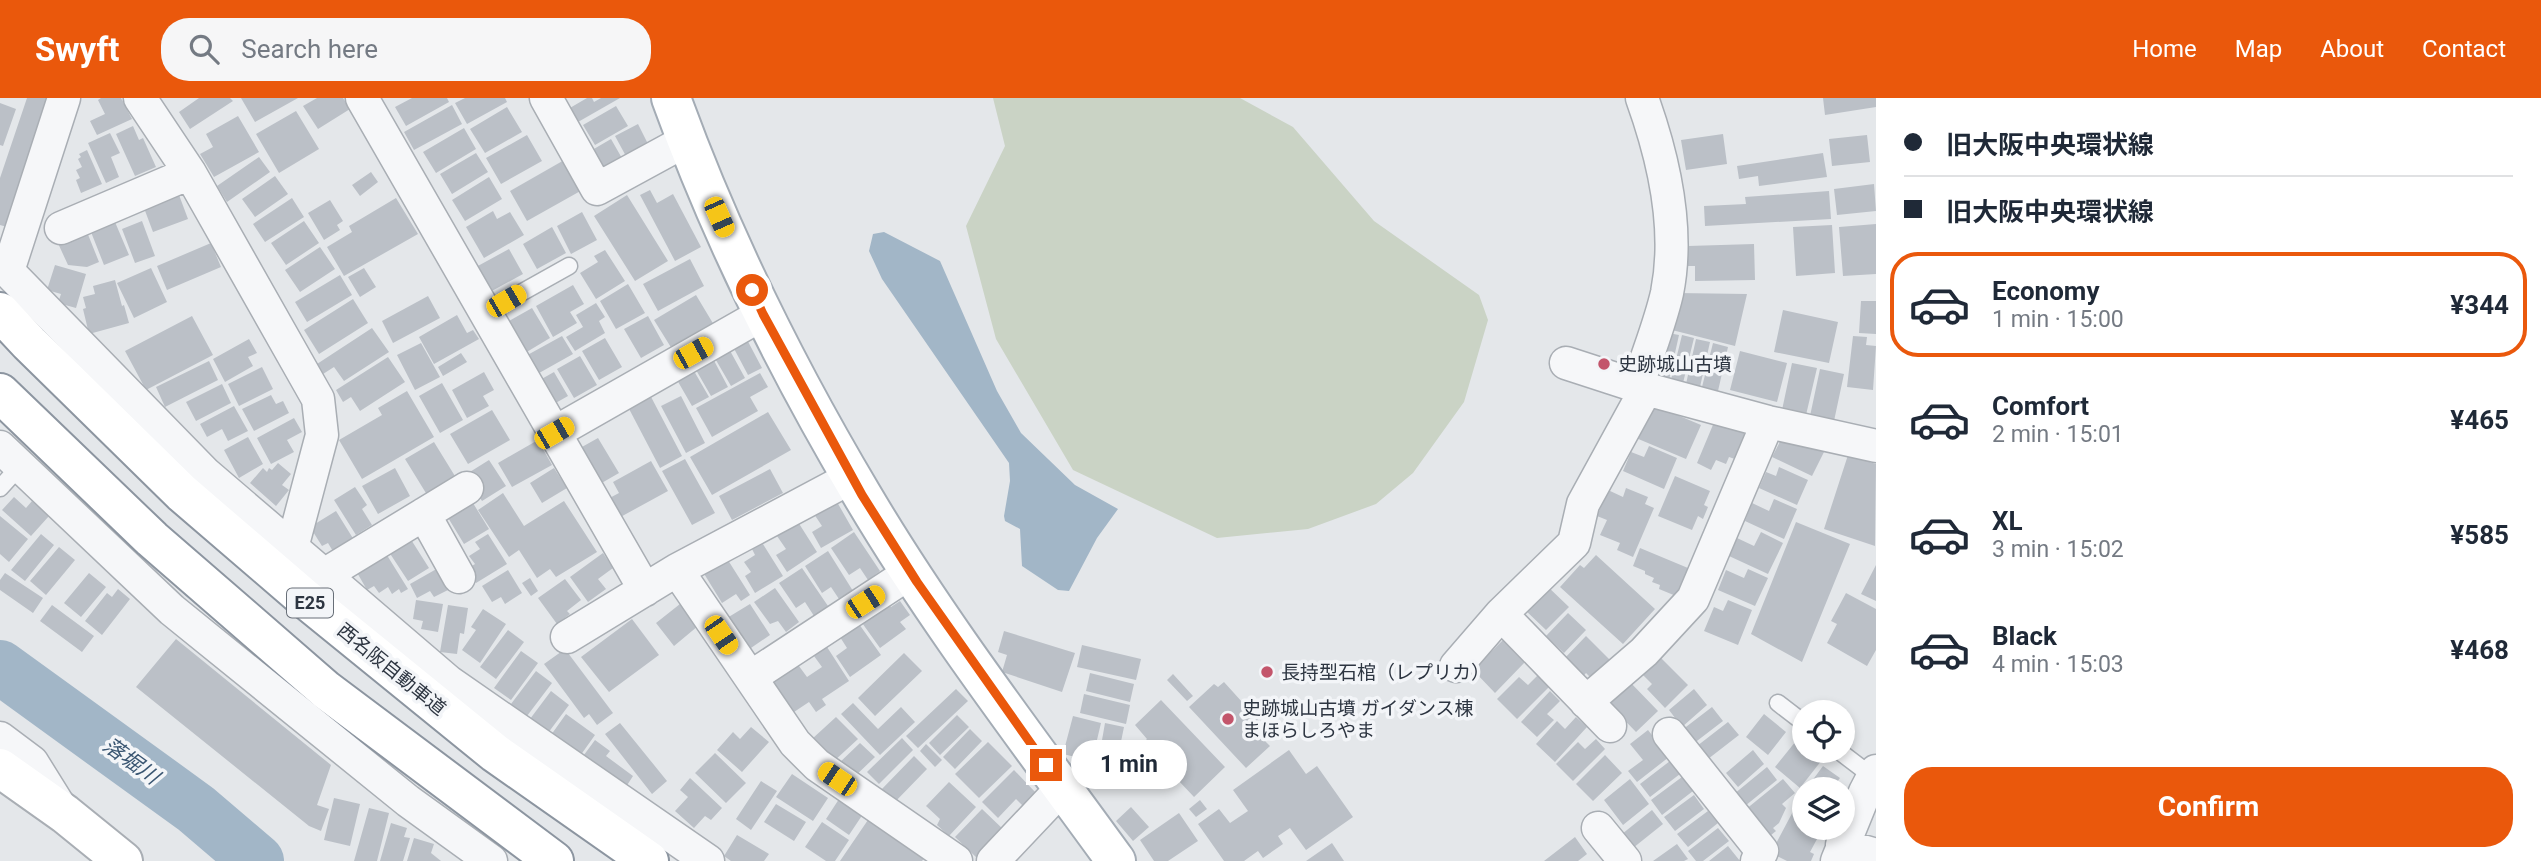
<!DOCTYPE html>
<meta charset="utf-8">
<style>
body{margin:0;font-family:Roboto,"Noto Sans JP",sans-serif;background:#f6f6f7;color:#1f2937;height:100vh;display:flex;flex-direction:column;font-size:26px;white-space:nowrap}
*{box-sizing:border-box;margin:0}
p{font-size:23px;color:#747a83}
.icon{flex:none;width:38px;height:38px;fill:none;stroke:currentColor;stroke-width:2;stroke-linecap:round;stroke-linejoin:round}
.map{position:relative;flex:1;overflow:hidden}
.panel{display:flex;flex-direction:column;background:#fff;width:665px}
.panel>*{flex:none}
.banner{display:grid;align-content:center;height:154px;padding:0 28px;background:#fff}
.buttons{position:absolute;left:1792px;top:602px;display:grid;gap:14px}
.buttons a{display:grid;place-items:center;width:63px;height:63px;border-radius:50%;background:#fff;box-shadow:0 4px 10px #0003;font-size:35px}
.end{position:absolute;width:32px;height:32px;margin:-16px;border:9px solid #ea580c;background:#fff;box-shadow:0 0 0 4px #fff}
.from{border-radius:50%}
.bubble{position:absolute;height:49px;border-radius:24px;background:#fff;box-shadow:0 4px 10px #0003;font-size:23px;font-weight:700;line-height:49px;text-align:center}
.car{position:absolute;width:21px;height:42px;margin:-21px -10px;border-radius:9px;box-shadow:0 0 5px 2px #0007;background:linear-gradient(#f5c518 24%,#345 0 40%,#f5c518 0 76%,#345 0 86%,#f5c518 0)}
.banner b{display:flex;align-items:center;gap:24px;height:66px;font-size:26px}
.banner b+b{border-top:2px solid #e0e1e3}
.banner i{width:18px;height:18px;background:#1f2937}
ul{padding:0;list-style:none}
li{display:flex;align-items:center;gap:21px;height:105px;margin:0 14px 10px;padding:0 14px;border:4px solid transparent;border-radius:28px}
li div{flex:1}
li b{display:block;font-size:26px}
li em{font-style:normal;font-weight:700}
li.on{border-color:#ea580c}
li>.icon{width:63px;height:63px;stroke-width:1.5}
.primary-button{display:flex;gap:14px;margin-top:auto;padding:14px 28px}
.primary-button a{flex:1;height:80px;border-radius:28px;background:#ea580c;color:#fff;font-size:28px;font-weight:700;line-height:80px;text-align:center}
header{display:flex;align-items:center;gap:42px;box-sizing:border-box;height:98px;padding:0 35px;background:#ea580c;color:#fff}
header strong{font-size:33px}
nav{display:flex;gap:38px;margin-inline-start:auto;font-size:24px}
.search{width:490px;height:63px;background:#f6f6f7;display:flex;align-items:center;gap:18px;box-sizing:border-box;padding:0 24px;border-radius:28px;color:#747a83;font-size:26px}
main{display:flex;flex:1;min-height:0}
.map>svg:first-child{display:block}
</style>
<header>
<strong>Swyft</strong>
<div class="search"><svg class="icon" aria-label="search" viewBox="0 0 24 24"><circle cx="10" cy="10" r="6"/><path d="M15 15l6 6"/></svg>Search here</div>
<nav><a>Home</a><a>Map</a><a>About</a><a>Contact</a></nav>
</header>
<main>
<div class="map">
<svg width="1876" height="763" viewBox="0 0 1876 763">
<rect width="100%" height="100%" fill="#e4e7ea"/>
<path fill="#cad3c5" d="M993 0H1240L1293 29 1374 123 1479 197 1488 222 1464 304 1413 375 1376 406 1308 431 1217 440 1073 372 996 241 966 128 1005 48Z"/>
<path fill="#a2b6c7" d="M884 134 940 163 997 293 1021 335 1075 387 1118 411 1097 440 1069 493 1058 492 1022 468 1020 431 1005 423 1004 418 1010 383 1009 365 882 181 869 153 873 136Z"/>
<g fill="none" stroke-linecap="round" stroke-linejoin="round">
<path stroke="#a2b6c7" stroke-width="54" d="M0 569 196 711 257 763"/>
</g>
<path fill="#bbc0c7" d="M27 0H51L7 129 0 127V80Z
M101 0H121L132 21 97 37 90 23 105 16 98 2Z
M199 0H230L233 3 190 31 179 14Z
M241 0H298L255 24Z
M317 0H343L350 11 318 31 303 8Z
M412 0H447L449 4 406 28 395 9Z
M465 0H505L507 4 467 26 455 5Z
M587 0H592L594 4 601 0H620L571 28 563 14Z
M1823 0H1876V9L1825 17Z
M0 5 16 11 3 48 0 47Z
M452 7 462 26 414 52 404 34Z
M616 8 628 28 595 47 583 27Z
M507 9 522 34 485 55 470 31Z
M296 13 319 51 279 75 256 36Z
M238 18 259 54 214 79 200 56 213 49 206 36Z
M638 26 649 48 627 60 615 38Z
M133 28 139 42 143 40 156 69 135 78 116 36Z
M464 30 476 51 436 75 423 54Z
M110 35 120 55 111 59 119 79 106 85 88 45Z
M1723 36 1727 66 1686 72 1681 42Z
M527 37 542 63 501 86 486 60Z
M1867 37 1870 64 1832 68 1829 41Z
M611 41 623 62 599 75 587 55Z
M87 52 102 86 81 95 76 82 80 80 76 72 82 69 78 61 81 59 79 56Z
M476 55 488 74 452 96 440 76Z
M1823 55 1827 79 1759 88 1758 78 1739 81 1737 68Z
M259 59 270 74 227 104 217 88Z
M566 61 584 91 527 123 510 93Z
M371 74 378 84 360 98 352 87Z
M275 78 288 96 255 119 242 101Z
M489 79 502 101 465 123 452 102Z
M1874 86 1876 113 1837 117 1834 91Z
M650 92 657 105 673 96 701 149 675 163 640 97Z
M1829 93 1831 121 1705 128 1704 108 1746 106 1745 99Z
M179 97 188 121 153 134 144 110Z
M627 97 668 163 635 183 594 118Z
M292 100 304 119 265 144 253 126Z
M396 100 418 136 344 178 327 149 352 134 349 128Z
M330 102 343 123 337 127 340 132 324 142 308 115Z
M493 113 497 121 510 114 524 137 484 160 466 129Z
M582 114 597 142 571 156 557 128Z
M142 123 155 158 135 165 122 131Z
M304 123 319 145 286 167 271 145Z
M115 124 129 157 104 167 91 134Z
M1876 126V176L1843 178 1839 129Z
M1832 127 1835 175 1796 178 1793 129Z
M85 129 99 164 87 169 68 167 56 141Z
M552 129 566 155 537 171 523 146Z
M211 145 221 169 167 192 157 168Z
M1754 146 1755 182 1695 183V168H1688V148Z
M320 149 335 171 300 194 285 172Z
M509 151 523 176 490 194 476 169Z
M605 152 625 183 596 201 580 175 598 164 594 158Z
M690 161 704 188 658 213 643 186Z
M55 167 86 176 76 210 58 205 61 196 47 192Z
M151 170 167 204 134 220 117 185Z
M364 170 376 189 360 199 348 179Z
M340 177 352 197 307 224 295 204Z
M115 182 122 208 124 207 129 225 89 236 83 211 86 210 83 199 95 196 93 188Z
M628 186 645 215 616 231 600 203Z
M573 187 584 206 570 214 577 225 553 239 536 208Z
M1677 195 1747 196 1735 248 1668 231Z
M696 197 714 227 672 251 654 222Z
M428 198 440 220 393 245 382 223Z
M353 201 368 225 319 256 304 232Z
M1861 203H1876V236L1859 235Z
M596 205 605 219 599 223 605 235 575 253 566 239 583 229 576 217Z
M532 210 550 240 520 258 507 224Z
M1783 212 1838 224 1829 265 1774 254Z
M457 217 467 235 473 232 479 241 434 266 419 239Z
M192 218 213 257 146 292 125 253Z
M648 218 664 247 641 260 624 231Z
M372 230 389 254 344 283 334 269 323 276 317 266Z
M1663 234 1679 237 1669 282 1653 278Z
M744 236 762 270 748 277 730 243Z
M1682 237 1694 240 1683 285 1671 282Z
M562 238 573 256 532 279 522 260Z
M1853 238 1867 239 1866 247 1876 248 1873 292 1847 289Z
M605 240 622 269 599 282 582 253Z
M249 241 257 255 248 259 253 268 225 284 213 261Z
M1696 241 1710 244 1700 289 1686 286Z
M421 245 440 279 415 292 397 257Z
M1713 245 1728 249 1718 293 1702 289Z
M728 249 745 280 731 288 713 257Z
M1740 253 1787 265 1777 304 1730 292Z
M461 255 467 264 443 278 438 269Z
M710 255 728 289 711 298 692 265Z
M580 258 597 287 574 300 557 271Z
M388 259 405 284 360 313 351 299 343 304 336 292Z
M209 263 218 282 165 309 156 289Z
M1792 265 1817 270 1806 317 1782 312Z
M690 266 709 299 692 308 673 275Z
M262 269 273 291 239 308 228 286Z
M1820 271 1844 276 1834 323 1810 318Z
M484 274 494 292 483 298 489 308 467 320 452 292Z
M554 274 568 298 545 311 531 287Z
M760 275 768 289 750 299 758 313 712 339 696 310Z
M442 285 463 322 440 335 419 298Z
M222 286 231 305 196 323 186 304Z
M407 293 434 339 362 381 339 342 382 317 378 310Z
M649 295 682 358 660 370 627 307Z
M271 297 276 306 283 303 289 315 254 333 242 311Z
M681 298 705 345 686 355 661 308Z
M1651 306 1701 327 1686 361 1636 340Z
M234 308 248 333 228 343 222 331 207 339 200 326Z
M492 312 510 342 468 366 450 336Z
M768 314 791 352 712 397 690 359Z
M294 320 302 334 287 342 294 354 271 366 257 340Z
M1715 322 1746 336 1735 361 1729 359 1726 366 1716 362 1711 372 1697 365Z
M1784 336 1824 354 1812 378 1772 359Z
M248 339 263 366 239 380 224 352Z
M598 340 619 375 593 390 573 354Z
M538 342 552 367 512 389 498 365Z
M434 344 458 383 429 400 405 361Z
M1649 348 1677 360 1664 391 1623 373 1631 354 1644 359Z
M1848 357 1876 366 1875 448 1824 431Z
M685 361 715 415 692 427 662 373Z
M489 362 506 388 482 403 465 377Z
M651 363 668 393 615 422 604 403 619 395 613 384Z
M278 365 291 376 282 387 289 392 276 408 250 385 263 370 267 374 269 370 272 372Z
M1779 369 1808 382 1797 407 1759 390 1766 374 1776 378Z
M395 370 410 398 378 416 362 388Z
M554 370 567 390 542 405 530 385Z
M770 371 783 395 732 422 719 398Z
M1675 378 1710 393 1704 407 1708 409 1703 421 1698 418 1692 432 1658 418Z
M355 389 367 407 362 411 372 427 356 437 334 402Z
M1626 390 1648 399 1645 406 1654 410 1633 459 1617 452 1620 445 1600 437 1607 422 1597 418 1608 392 1623 399Z
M503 395 524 428 564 403 597 454 556 479 550 471 537 480 519 452 509 459 478 412Z
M468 397 489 431 464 446 447 418Z
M14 399 26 410 32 403 49 418 31 438 2 412Z
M1774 401 1797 411 1784 441 1745 423 1752 405 1769 413Z
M837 404 853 432 821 450 812 434 822 428 814 416Z
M336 413 354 442 334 455 328 445 322 448 310 429Z
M0 418 28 441 9 464 0 456Z
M798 424 817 454 787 474 776 457 786 451 777 438Z
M1796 424 1850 446 1802 564 1751 536Z
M854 434 880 473 868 482 860 470 849 477 831 450Z
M1761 434 1783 445 1768 476 1729 458 1737 440 1754 448Z
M41 436 54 447 25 483 11 472Z
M488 436 507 466 476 485 467 471 475 466 469 458 480 451 475 444Z
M410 440 429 470 408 483 389 454Z
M761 443 783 478 755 495 745 478 751 474 744 464 755 457 751 449Z
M59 449 75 462 46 497 30 483Z
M1640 450 1688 470 1676 498 1659 491 1660 487 1652 484 1654 480 1645 476V473L1633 468Z
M828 453 853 493 839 501 831 489 822 495 805 468Z
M385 454 408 491 401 495 399 491 392 496 388 489 379 495 374 488 367 492 355 471Z
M603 455 613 470 598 481 606 491 588 504 570 479Z
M1596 457 1655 511 1623 546 1560 489 1580 467 1584 470Z
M726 459 750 497 741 503 736 496 722 505 703 474Z
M1876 467V503L1861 496Z
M440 469 452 490 434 499 430 493 417 500 410 486Z
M802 470 828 508 814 518 805 504 796 510 779 485Z
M1748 471 1768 480 1755 508 1718 492 1726 472 1744 480Z
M508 472 522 495 505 506 501 499 492 504 482 488Z
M5 475 43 500 33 515 0 492V482Z
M89 475 106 489 81 519 64 505Z
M530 480 538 493 531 498 522 485Z
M565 481 581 502 567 513 570 516 557 526 538 500Z
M1545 486 1569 509 1546 532 1523 510Z
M775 490 799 524 786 534 778 523 770 526 754 504Z
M118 491 130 501 102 537 85 523 107 495 112 499Z
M1846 495 1876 511V552L1867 568 1827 545 1837 526 1831 523Z
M416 502 443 506 438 534 421 531 423 523 413 521Z
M1728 502 1752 512 1738 547 1704 533 1714 509 1723 513Z
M886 503 891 509 900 503 910 517 900 524 906 531 880 550 860 522Z
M680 506 698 528 674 548 656 525Z
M750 506 770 537 748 552 727 520Z
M52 507 94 538 82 554 40 523Z
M448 507 468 510 464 536 460 535 457 556 440 554Z
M483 511 506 526 480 565 462 552 476 532 471 529Z
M1568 515 1586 532 1564 555 1546 538Z
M632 521 659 557 609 594 581 559Z
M859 526 881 557 850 579 836 558 847 550 840 539Z
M508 532 524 544 496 581 480 569Z
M1004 533 1075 555 1062 594 1002 574 1007 557 998 554Z
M1586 538 1610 562 1592 581 1586 575 1581 581 1562 563Z
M176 541 331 667 317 707 329 711 321 733 309 728 136 589Z
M1504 541 1526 563 1495 595 1473 572Z
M1082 547 1141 561 1136 582 1077 569Z
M827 549 849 583 822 601 826 607 816 614 809 604 788 618 771 581 796 564 807 579 822 569 814 558Z
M565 551 613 615 597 627 589 616 584 620 544 566Z
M521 553 538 565 511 602 494 590Z
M1655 554 1688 587 1665 610 1647 591 1652 586 1637 571Z
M904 555 922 573 875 618 858 600Z
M536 573 552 585 527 618 511 606Z
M1090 575 1134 586 1130 604 1086 593Z
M1540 575 1552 586 1517 621 1497 601 1519 579 1528 587Z
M1173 576 1193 598 1187 603 1167 582Z
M1628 582 1658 613 1636 634 1606 603Z
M1224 584 1271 636 1264 642 1270 648 1246 670 1189 609 1214 586 1218 589Z
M956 591 968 603 918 650 906 638Z
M1694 591 1707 607 1682 629 1669 612Z
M551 593 569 607 548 635 530 621Z
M1550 593 1560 603 1547 616 1554 622 1537 639 1521 624Z
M1084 596 1130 607 1126 626 1080 615Z
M1161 602 1225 669 1194 699 1177 681 1173 684 1157 668 1152 673 1134 654 1147 641 1135 627Z
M853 605 878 631 901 609 915 624 880 657 841 616Z
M1712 609 1723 623 1693 646 1682 632Z
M566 616 595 637 580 658 551 637Z
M1764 616 1786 634 1768 657 1746 639Z
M957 617 969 629 940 657 929 645Z
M1073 618 1101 625 1092 663 1063 656Z
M836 619 858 641 833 664 812 641Z
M1576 619 1587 629 1555 664 1536 646 1557 623 1565 631Z
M1728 624 1739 637 1708 661 1697 648Z
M620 625 667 683 652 696 605 636Z
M1105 625 1124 629 1116 668 1098 665Z
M751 629 769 644 742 674 717 652 733 634 740 641Z
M970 631 982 643 955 671 943 659Z
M1648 632 1669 659 1637 684 1628 673 1643 662 1630 646Z
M1800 638 1804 641V653H1819L1825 658 1800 690 1775 669Z
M902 640 913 652 879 686 867 674Z
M1596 641 1605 651 1573 683 1556 666 1578 644 1585 651Z
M595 642 610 653 606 658 633 678 624 692 581 661Z
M988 644 1012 668 979 700 955 676Z
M860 645 875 659 850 683 836 668Z
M926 646 942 662 935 669 920 653Z
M1289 652 1306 676 1317 668 1353 719 1306 752 1290 730 1278 738 1283 746 1263 760 1258 753 1244 763H1224L1198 726 1219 711 1230 725 1248 713 1233 692Z
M1753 652 1764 666 1738 689 1726 675Z
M715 655 746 685 726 705 695 675Z
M1605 657 1622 675 1593 703 1576 686Z
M914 658 927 671 893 706 880 693Z
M1670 663 1680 676 1650 699 1640 686Z
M1823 668 1840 680 1834 688 1839 691H1806Z
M1767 669 1777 682 1745 708 1734 696Z
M1014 672 1037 696 1024 709 1016 701 998 720 982 704Z
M792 676 828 700 813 723 776 699Z
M1682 679 1693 693 1662 717 1651 702Z
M690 680 722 710 711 722 705 718 694 730 675 713 688 699 680 692Z
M1630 681 1649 706 1623 727 1604 702Z
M1783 681 1795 695 1782 706 1786 710 1779 725 1773 730 1776 733 1765 742 1745 712Z
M761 683 777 693 751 732 736 721Z
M949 684 976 709 949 738 937 727 940 721 926 708Z
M1694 697 1704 711 1675 733 1664 719Z
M841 698 865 713 849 737 826 721Z
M334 700 360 706 350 748 324 742Z
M1200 702 1207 711 1196 719 1189 711Z
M1798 704 1804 708V730H1823L1810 754 1814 756 1811 763H1787L1771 755Z
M776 706 806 724 794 743 764 724Z
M1131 709 1149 729 1133 743 1116 723Z
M369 710 389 715 377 763H354Z
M982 711 1005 733 978 761 955 739Z
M1652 712 1663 726 1633 750 1622 736Z
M1708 713 1718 725 1688 749 1677 736Z
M1179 715 1198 743 1168 763H1154L1140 742Z
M870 719 927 757 922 763H840Z
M822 724 849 742 835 763H826L805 749Z
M391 725 407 730 404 739 410 740 403 763H380Z
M1718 730 1729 743 1703 763H1696L1688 753Z
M737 737 769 756 764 763H731L724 758Z
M1575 739 1587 756 1578 763H1544Z
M414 740 434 746 431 755 441 763H407Z
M1332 745 1344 763H1306Z
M1677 746 1688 761 1684 763H1653Z
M1728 748 1740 763H1709Z"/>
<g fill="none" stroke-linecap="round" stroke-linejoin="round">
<g stroke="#a9aeb4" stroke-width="19">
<path id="service" d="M485 215 569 168
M0 390 20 368
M1778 605 1804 625
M1839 653 1873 679"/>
</g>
<g stroke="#a9aeb4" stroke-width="35">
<path id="minor" d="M140 0 190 75 318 301 322 337 292 450
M362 0 645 492
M546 0 597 91 687 42
M61 130 190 75
M0 165 205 375 449 584 708 763
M8 173 64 0
M1566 265 1646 291 1768 324 1876 348
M1638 287C1647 257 1660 226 1667 195 1680 130 1664 61 1642 0
M554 335 763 216
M0 349 172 512 408 703 491 763
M424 416 459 479
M677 472 795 645 817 667 956 763
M324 477 467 390
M567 539 677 472 852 379
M1456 568 1501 516
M751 579 911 474
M1586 604 1644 554 1693 501 1768 324
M1610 628 1501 516 1574 445 1583 406 1646 291
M1669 636 1762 753 1757 763
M0 640 32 664 60 709
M1598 730 1625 763
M1842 747 1876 757
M993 763 1063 689
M1837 763 1865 694 1876 673"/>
</g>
<g stroke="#a9aeb4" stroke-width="42">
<path id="secondary" d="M0 670 65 716 123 763"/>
</g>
<g stroke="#a4acb5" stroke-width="42">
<path id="primary" d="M671 0C721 138 787 271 862 397 937 524 1029 643 1116 763"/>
</g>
<g stroke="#8c95a0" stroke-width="42">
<path id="motorway" d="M0 214 29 245 182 395 303 499 495 655 649 763
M0 295 152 441 326 592 554 763"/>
</g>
<use href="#service" stroke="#f6f7f9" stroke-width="16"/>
<use href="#minor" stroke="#f6f7f9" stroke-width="32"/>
<use href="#secondary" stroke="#fff" stroke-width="38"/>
<use href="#primary" stroke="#fff" stroke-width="38"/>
<use href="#motorway" stroke="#fff" stroke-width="38"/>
</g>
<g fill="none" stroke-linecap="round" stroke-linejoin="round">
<path stroke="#ea580c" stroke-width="9" d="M752 192 763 216 862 397 917 484 1046 667"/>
</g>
<g fill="#c3556b" stroke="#f3f5f8" stroke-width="2.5">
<circle cx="1604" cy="266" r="7"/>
<circle cx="1267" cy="574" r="7"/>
<circle cx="1228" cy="621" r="7"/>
</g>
<g text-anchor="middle" stroke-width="7" stroke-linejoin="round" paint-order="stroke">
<rect fill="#f3f5f8" stroke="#686f78" stroke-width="2" x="287" y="490.5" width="46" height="29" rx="5"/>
<g font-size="18" font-weight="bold" fill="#2d3541">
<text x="310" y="511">E25</text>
</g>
<g font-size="19" fill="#2d3541" stroke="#f3f5f8" text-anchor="start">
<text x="1618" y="273">史跡城山古墳</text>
<text x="1281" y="581">長持型石棺（レプリカ）</text>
<text x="1242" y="617">史跡城山古墳 ガイダンス棟<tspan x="1242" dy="22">まほらしろやま</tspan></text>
</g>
<g font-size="19" fill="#2d3541" stroke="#f3f5f8">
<text transform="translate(392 571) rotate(39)" y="7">西名阪自動車道</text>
</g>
<g font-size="21" font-style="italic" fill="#3a5672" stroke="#f3f5f8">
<text transform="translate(131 663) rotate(36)" y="7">落堀川</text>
</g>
</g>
</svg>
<div class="buttons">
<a><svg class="icon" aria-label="locate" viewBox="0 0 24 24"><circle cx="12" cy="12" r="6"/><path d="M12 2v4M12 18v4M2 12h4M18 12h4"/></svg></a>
<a><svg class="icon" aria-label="layers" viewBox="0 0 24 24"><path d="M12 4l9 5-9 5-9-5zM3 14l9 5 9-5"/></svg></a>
</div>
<i class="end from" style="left:752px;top:192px"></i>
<i class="end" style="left:1046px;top:667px"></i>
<div class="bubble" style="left:1071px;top:642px;width:116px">1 min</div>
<i class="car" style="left:719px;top:119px;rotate:156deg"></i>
<i class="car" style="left:506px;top:203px;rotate:60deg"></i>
<i class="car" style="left:693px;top:255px;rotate:61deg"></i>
<i class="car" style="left:554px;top:335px;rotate:60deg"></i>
<i class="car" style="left:865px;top:504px;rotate:57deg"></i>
<i class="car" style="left:721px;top:537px;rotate:146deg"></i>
<i class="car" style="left:837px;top:681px;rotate:304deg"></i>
</div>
<section class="panel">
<div class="banner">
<b><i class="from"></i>旧大阪中央環状線</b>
<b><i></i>旧大阪中央環状線</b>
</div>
<ul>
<li class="on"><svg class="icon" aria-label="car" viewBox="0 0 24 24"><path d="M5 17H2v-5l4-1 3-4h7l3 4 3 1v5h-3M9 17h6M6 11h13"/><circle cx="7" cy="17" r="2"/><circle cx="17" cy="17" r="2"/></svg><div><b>Economy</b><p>1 min · 15:00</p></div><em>¥344</em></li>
<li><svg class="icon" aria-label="car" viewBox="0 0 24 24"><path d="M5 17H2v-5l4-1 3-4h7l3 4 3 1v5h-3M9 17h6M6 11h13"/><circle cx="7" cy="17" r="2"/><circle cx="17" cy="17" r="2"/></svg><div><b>Comfort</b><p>2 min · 15:01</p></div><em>¥465</em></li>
<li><svg class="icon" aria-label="car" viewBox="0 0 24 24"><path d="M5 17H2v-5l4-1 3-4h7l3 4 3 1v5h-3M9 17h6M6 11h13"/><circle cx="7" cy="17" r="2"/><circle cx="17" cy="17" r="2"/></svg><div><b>XL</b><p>3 min · 15:02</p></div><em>¥585</em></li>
<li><svg class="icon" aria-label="car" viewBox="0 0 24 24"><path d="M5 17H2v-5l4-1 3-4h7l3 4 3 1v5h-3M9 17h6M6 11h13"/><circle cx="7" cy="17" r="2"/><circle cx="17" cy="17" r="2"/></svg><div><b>Black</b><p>4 min · 15:03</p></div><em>¥468</em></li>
</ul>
<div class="primary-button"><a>Confirm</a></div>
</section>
</main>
